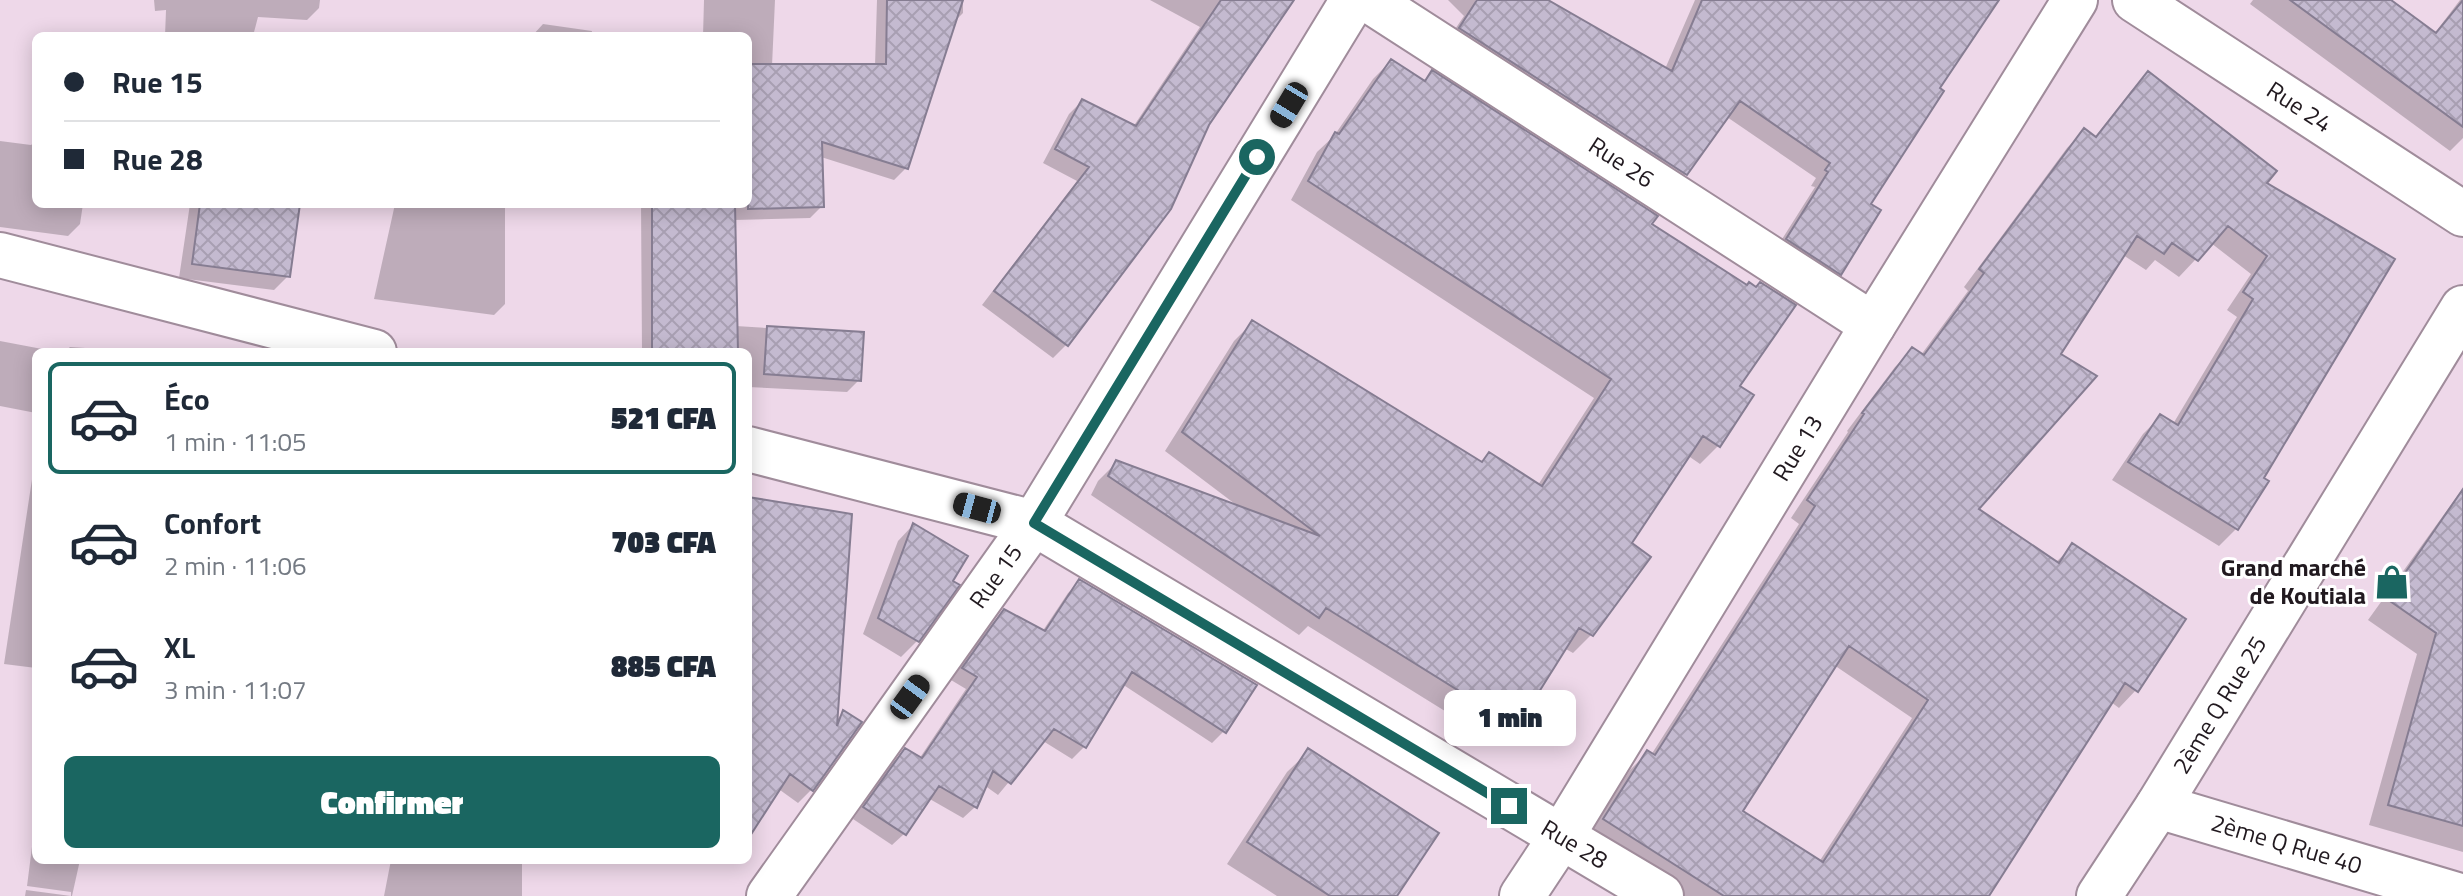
<!DOCTYPE html>
<html lang="fr">
<meta charset="utf-8">
<style>
body{margin:0;font-family:"Titillium Web",sans-serif;background:#f6f6f7;color:#1f2937;height:100vh;display:flex;flex-direction:column;font-size:30px;white-space:nowrap}
*{box-sizing:border-box;margin:0}
p{font-size:26px;color:#747a83}
.icon{flex:none;width:44px;height:44px;fill:none;stroke:currentColor;stroke-width:2;stroke-linecap:round;stroke-linejoin:round}
.map{position:relative;flex:1;overflow:hidden}
.panel{position:absolute;left:32px;top:348px;width:720px;height:516px;display:flex;flex-direction:column;background:#fff;border-radius:12px;box-shadow:0 4px 20px #0003}
.panel>*{flex:none}
.top-card{position:absolute;left:32px;top:32px;width:720px;height:176px;border-radius:12px;box-shadow:0 4px 20px #0003;display:grid;align-content:center;height:176px;padding:0 32px;background:#fff}
.end{position:absolute;width:36px;height:36px;margin:-18px;border:10px solid #1a6661;background:#fff;box-shadow:0 0 0 4px #fff}
.from{border-radius:50%}
.bubble{position:absolute;height:56px;border-radius:12px;background:#fff;box-shadow:0 4px 20px #0003;font-size:26px;font-weight:800;line-height:56px;text-align:center}
.car{position:absolute;width:24px;height:48px;margin:-24px -12px;border-radius:10px;box-shadow:0 0 6px 2px #0007;background:linear-gradient(#222 24%,#8ab4d8 0 40%,#222 0 76%,#8ab4d8 0 86%,#222 0)}
.top-card b{display:flex;align-items:center;gap:28px;height:76px;font-size:30px}
.top-card b+b{border-top:2px solid #e0e1e3}
.top-card i{width:20px;height:20px;background:#1f2937}
ul{padding:14px 0 0;list-style:none}
li{display:flex;align-items:center;gap:24px;height:112px;margin:0 16px 12px;padding:0 16px;border:4px solid transparent;border-radius:12px}
li div{flex:1}
li b{display:block;font-size:30px}
li em{font-style:normal;font-weight:800}
li.current{border-color:#1a6661}
li>.icon{width:72px;height:72px;stroke-width:1.5}
.action{display:flex;gap:16px;margin-top:auto;padding:16px 32px}
.action a{flex:1;height:92px;border-radius:12px;background:#1a6661;color:#fff;font-size:32px;font-weight:800;line-height:92px;text-align:center}
.map>svg:first-child{display:block}
</style>
<div class="map">
<svg width="2463" height="896" viewBox="0 0 2463 896">
<defs>
<pattern id="building-cross-hatch" width="8" height="8" patternUnits="userSpaceOnUse" patternTransform="scale(2)"><rect width="8" height="8" fill="#c4bad0"/><path d="M0 0l8 8M0 8l8-8" fill="none" stroke="#a89fb2"/></pattern>
</defs>
<rect width="100%" height="100%" fill="#eed8e9"/>
<path fill="#0003" fill-rule="evenodd" d="M154 0H320L319 8 307 20 258 17 253 36H165L166 10 155 11Z
M704 0H775L772 66H875L877 0H963V13L953 23 906 168 894 180 821 157 822 206 810 218 734 220 736 326 862 334 859 380 847 392 748 387V352H642L641 204H748V36H703Z
M1150 0H1291L1207 124 1169 208 1066 345 1053 358 982 305 1077 181 1043 163 1069 114 1082 101 1133 127 1200 27Z
M1448 0H1475L1483 8 1481 0H1549L1665 69 1695 0H1997L1937 89 1868 205 1839 273 1824 288 1772 255 1815 187 1811 186 1816 178 1727 117 1686 174 1670 189 1445 44 1464 16Z
M2253 0H2388L2434 34 2460 0H2463V138L2450 151 2250 4Z
M543 24 592 31 591 36H532Z
M1391 61 1423 82 1432 73 1650 224 1738 387 1718 446 1700 464 1687 455 1629 544 1648 557 1591 635 1573 653 1564 648 1516 725 1498 744 1308 626 1299 635 1091 495 1098 481 1117 462 1239 507 1165 451 1234 341 1252 323 1480 463 1489 454 1538 485 1594 398 1291 200 1317 152 1334 136 1373 79Z
M2148 74 2264 183 2393 259 2261 479 2237 528 2219 546 2112 480 2143 434 2160 417 2173 424 2237 317 2227 310 2251 274 2211 243 2179 277 2155 260 2146 270 2123 255 2058 354 1976 509 2055 563 2073 546 2136 690 2119 708 2111 702 1987 896H1660L1587 837 1630 770 1647 753 1651 755 1799 524 1791 518 1848 432 1847 431 1895 367 1913 350 1921 355 1968 291 1964 287 2067 148 2084 131 2094 138 2131 91ZM1834 665 1912 718 1819 862 1740 812Z
M0 141 31 145 36 141V204H83L80 224 68 236 0 227Z
M190 204H298L288 276 274 290 179 278Z
M395 204H520L505 205V304L494 315 374 299Z
M0 341 58 352H36V413L0 406Z
M70 347 116 350V352H64Z
M36 453V668L4 664Z
M2463 488V852L2369 825 2417 654 2368 620Z
M748 499 836 720 843 713 812 789 798 803 748 767Z
M913 525 950 582 957 585 917 641 901 657 863 634 898 541Z
M1080 582 1224 731 1212 743 1122 684 1084 747 1072 759 1043 741 998 795 984 785 975 807 963 818 928 798 904 834 892 845 853 819 893 762 905 751 919 759 966 689 951 680 992 623 1004 611 1042 632 1068 593Z
M1309 751 1395 896H1277L1227 864 1287 772Z
M36 836V860H80L72 896H25L26 890 71 896V892L27 886 33 839Z
M391 860H522V896H384Z"/>
<path fill="url(#building-cross-hatch)" stroke="#867d92" stroke-width="2" fill-rule="evenodd" d="M887 0H963L908 169 822 142 824 207 748 209V64H886Z
M1221 0H1294L1209 125 1171 209 1068 346 994 291 1089 167 1055 149 1082 99 1136 126Z
M1477 0H1548L1672 71 1702 0H1999L1940 88 1944 91 1871 204 1881 210 1841 275 1786 239 1828 172 1825 170 1830 163 1740 101 1687 175 1459 28Z
M2290 0H2391L2436 33 2463 0V127Z
M1391 59 1425 81 1432 70 1658 216 1652 224 1747 285 1749 282 1756 287 1760 282 1796 305 1740 386 1754 395 1720 447 1703 436 1632 543 1651 557 1593 636 1579 628 1517 727 1326 608 1319 618 1108 476 1116 460 1320 536 1182 432 1252 320 1482 462 1489 452 1542 486 1611 379 1308 181 1335 132 1339 134Z
M2148 71 2277 171 2267 183 2395 259 2264 478 2269 481 2238 530 2128 462 2160 414 2178 425 2253 299 2243 292 2267 256 2228 226 2198 261 2172 243 2164 254 2137 236 2061 354 2097 376 1979 509 2059 563 2072 543 2186 619 2138 692 2125 683 1989 896H1724L1603 819 1647 750 1655 755 1815 506 1807 500 1864 414 1862 413 1912 347 1924 355 1984 273 1979 269 2084 128 2096 137ZM1849 646 1928 700 1823 862 1743 811Z
M200 204H300L290 277 192 264Z
M652 204H735L738 352H652Z
M767 326 864 332 861 381 764 374Z
M2463 489V826L2388 805 2436 633 2387 599Z
M748 497 852 514 837 726 843 710 862 722 813 791 790 774 748 839Z
M913 523 968 556 953 581 960 585 919 642 878 618Z
M1079 579 1257 685 1226 733 1132 672 1086 748 1054 729 1011 784 993 771 977 808 939 786 906 835 863 807 905 748 922 758 977 677 962 668 1004 609 1045 631Z
M1308 748 1439 833 1397 896H1330L1247 842Z"/>
<g fill="none" stroke-linecap="round" stroke-linejoin="round">
<g stroke="#a08c9b" stroke-width="48">
<g id="minor">
<path id="s1" d="M1369 0 1873 325"/>
<path id="s2" d="M2135 0 2463 214"/>
<path d="M0 255 374 352"/>
<path id="s3" d="M748 449 1034 523 1661 896"/>
<path id="s4" d="M2158 806 2460 896"/>
<path id="s5" d="M769 896 1034 523 1353 0"/>
<path id="s6" d="M2099 896 2158 806 2463 308"/>
</g>
</g>
<g stroke="#a08c9b" stroke-width="48">
<g id="tertiary">
<path id="s7" d="M1522 896 1561 837 1873 325 2075 0"/>
</g>
</g>
<use href="#minor" stroke="#fff" stroke-width="44"/>
<use href="#tertiary" stroke="#fff" stroke-width="44"/>
</g>
<g fill="none" stroke-linecap="round" stroke-linejoin="round">
<path stroke="#1a6661" stroke-width="10" d="M1257 157 1034 523 1509 806"/>
</g>
<defs>
<g id="shop-bare" transform="scale(2.76)"><path d="M-5-2.5h2.3a2.7 3.5 0 0 1 5.4 0H5L5.5 6h-11ZM-1.5-2.5h3a1.5 2.3 0 0 0-3 0Z" fill="#1a6661" stroke="#fff" stroke-width="2.5" paint-order="stroke"/></g>
</defs>
<g fill-rule="evenodd">
<use href="#shop-bare" x="2392" y="582"/>
</g>
<g text-anchor="middle" stroke-width="6" stroke-linejoin="round" paint-order="stroke">
<g font-size="24" fill="#21191f" stroke="#fff">
<text dy="8" stroke="none"><textPath href="#s2" startOffset="196">Rue 24</textPath></text>
<text dy="8" stroke="none"><textPath href="#s1" startOffset="300">Rue 26</textPath></text>
<text dy="8" stroke="none"><textPath href="#s7" startOffset="526">Rue 13</textPath></text>
<text dy="8" stroke="none"><textPath href="#s5" startOffset="392">Rue 15</textPath></text>
<text dy="8" stroke="none"><textPath href="#s6" startOffset="226">2ème Q Rue 25</textPath></text>
<text dy="8" stroke="none"><textPath href="#s4" startOffset="134">2ème Q Rue 40</textPath></text>
<text dy="8" stroke="none"><textPath href="#s3" startOffset="924">Rue 28</textPath></text>
</g>
<g font-size="24" font-weight="bold" fill="#21191f" stroke="#fff" text-anchor="end">
<text x="2366" y="576">Grand marché<tspan x="2366" dy="28">de Koutiala</tspan></text>
</g>
</g>
</svg>
<i class="end from" style="left:1257px;top:157px"></i>
<i class="end" style="left:1509px;top:806px"></i>
<div class="bubble" style="left:1444px;top:690px;width:132px">1 min</div>
<i class="car" style="left:1289px;top:105px;rotate:211deg"></i>
<i class="car" style="left:977px;top:508px;rotate:285deg"></i>
<i class="car" style="left:910px;top:697px;rotate:36deg"></i>
<div class="top-card">
<b><i class="from"></i>Rue 15</b>
<b><i></i>Rue 28</b>
</div>
<section class="panel">
<ul>
<li class="current"><svg class="icon" aria-label="car" viewBox="0 0 24 24"><path d="M5 17H2v-5l4-1 3-4h7l3 4 3 1v5h-3M9 17h6M6 11h13"/><circle cx="7" cy="17" r="2"/><circle cx="17" cy="17" r="2"/></svg><div><b>Éco</b><p>1 min · 11:05</p></div><em>521 CFA</em></li>
<li><svg class="icon" aria-label="car" viewBox="0 0 24 24"><path d="M5 17H2v-5l4-1 3-4h7l3 4 3 1v5h-3M9 17h6M6 11h13"/><circle cx="7" cy="17" r="2"/><circle cx="17" cy="17" r="2"/></svg><div><b>Confort</b><p>2 min · 11:06</p></div><em>703 CFA</em></li>
<li><svg class="icon" aria-label="car" viewBox="0 0 24 24"><path d="M5 17H2v-5l4-1 3-4h7l3 4 3 1v5h-3M9 17h6M6 11h13"/><circle cx="7" cy="17" r="2"/><circle cx="17" cy="17" r="2"/></svg><div><b>XL</b><p>3 min · 11:07</p></div><em>885 CFA</em></li>
</ul>
<div class="action"><a>Confirmer</a></div>
</section>
</div>
